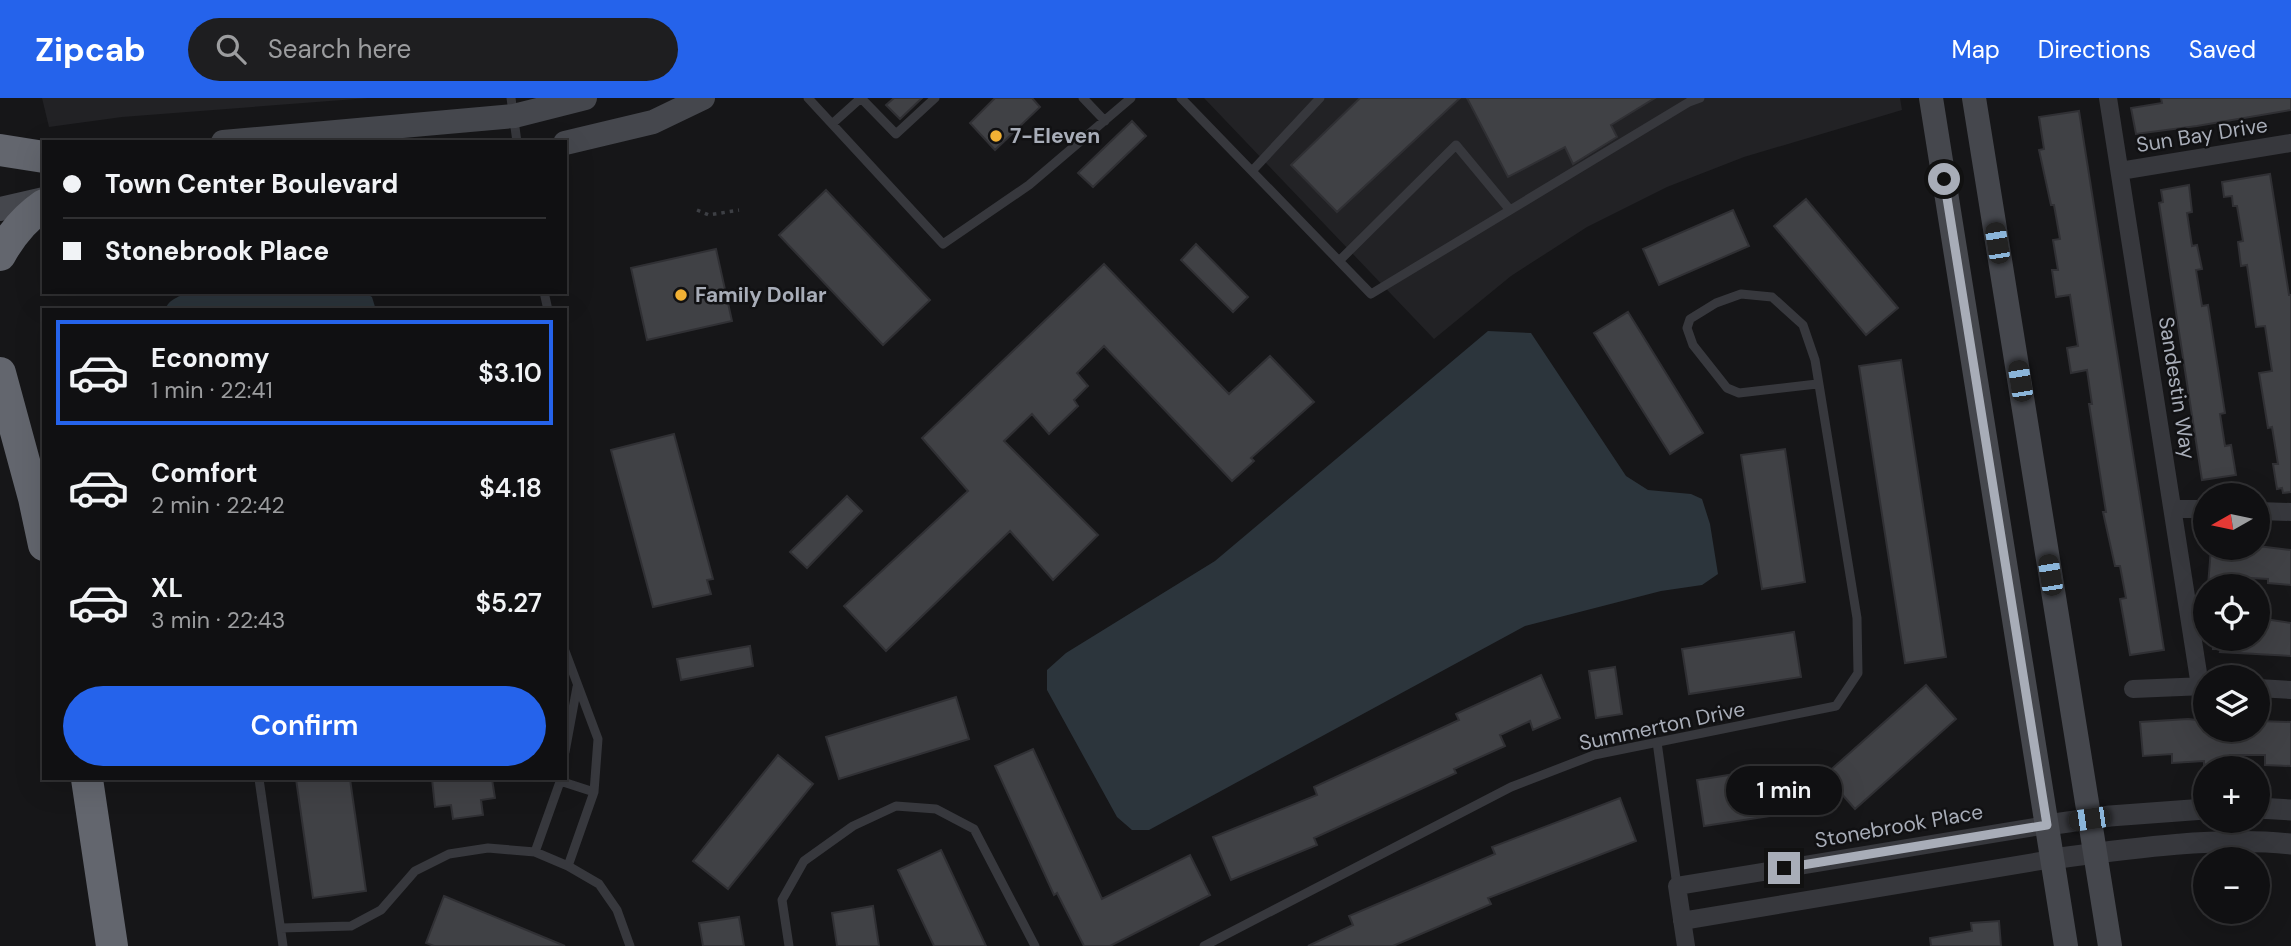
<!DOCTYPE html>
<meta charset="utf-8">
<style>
body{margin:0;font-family:"DM Sans",sans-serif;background:#1e1e20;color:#f1f3f6;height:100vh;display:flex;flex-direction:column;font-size:26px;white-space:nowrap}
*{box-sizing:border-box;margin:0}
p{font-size:23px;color:#9c9d9f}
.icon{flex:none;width:38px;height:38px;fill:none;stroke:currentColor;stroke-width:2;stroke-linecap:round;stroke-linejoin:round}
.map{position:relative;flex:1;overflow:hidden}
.drawer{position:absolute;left:42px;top:210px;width:525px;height:472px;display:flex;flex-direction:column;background:#101012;border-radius:0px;box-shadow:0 7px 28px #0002,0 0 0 2px #303032}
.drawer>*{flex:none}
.top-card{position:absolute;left:42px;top:42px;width:525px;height:154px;border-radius:0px;box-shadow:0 7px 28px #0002,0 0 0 2px #303032;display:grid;align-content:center;height:154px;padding:0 21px;background:#101012}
.needle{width:46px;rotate:261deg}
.tools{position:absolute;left:2193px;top:385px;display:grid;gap:14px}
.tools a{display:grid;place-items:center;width:77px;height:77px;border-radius:50%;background:#101012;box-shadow:0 7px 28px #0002,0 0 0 2px #303032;font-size:35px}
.end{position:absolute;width:32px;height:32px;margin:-16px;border:9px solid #a8adb8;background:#111;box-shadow:0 0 0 4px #111}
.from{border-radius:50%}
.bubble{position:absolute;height:49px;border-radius:24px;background:#101012;box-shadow:0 7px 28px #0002,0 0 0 2px #303032;font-size:23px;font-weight:600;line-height:49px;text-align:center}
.car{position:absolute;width:21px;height:42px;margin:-21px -10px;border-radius:9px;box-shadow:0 0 5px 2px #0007;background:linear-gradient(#222 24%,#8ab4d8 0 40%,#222 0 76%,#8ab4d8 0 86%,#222 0)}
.top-card b{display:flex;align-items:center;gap:24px;height:66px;font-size:26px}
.top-card b+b{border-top:2px solid #303032}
.top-card i{width:18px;height:18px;background:#f1f3f6}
ul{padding:12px 0 0;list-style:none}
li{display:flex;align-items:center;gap:21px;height:105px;margin:0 14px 10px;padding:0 7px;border:4px solid transparent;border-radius:0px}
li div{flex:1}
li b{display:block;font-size:26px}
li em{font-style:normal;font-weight:600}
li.current{border-color:#2563eb}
li>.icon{width:63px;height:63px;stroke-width:1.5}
.primary-button{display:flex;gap:14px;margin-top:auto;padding:14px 21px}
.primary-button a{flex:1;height:80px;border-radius:42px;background:#2563eb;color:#fff;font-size:28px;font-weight:600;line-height:80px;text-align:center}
header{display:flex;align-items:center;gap:42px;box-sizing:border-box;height:98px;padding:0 35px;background:#2563eb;color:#fff}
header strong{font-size:33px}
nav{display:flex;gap:38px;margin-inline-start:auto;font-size:24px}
.search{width:490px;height:63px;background:#1e1e20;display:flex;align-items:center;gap:18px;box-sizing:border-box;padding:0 24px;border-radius:38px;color:#9c9d9f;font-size:26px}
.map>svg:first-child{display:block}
</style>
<header>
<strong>Zipcab</strong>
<div class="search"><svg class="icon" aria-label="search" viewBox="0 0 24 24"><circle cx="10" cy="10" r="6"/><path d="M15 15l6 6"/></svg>Search here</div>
<nav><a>Map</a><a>Directions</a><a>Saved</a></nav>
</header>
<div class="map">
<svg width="2291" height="848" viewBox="0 0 2291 848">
<rect width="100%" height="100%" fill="#161618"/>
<path fill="#222225" d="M42 0H369L122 19 49 29Z
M1204 0H1900L1902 12 1744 59 1667 89 1587 129 1511 178 1434 241Z"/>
<path fill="#2c353c" d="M194 194H364L372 199 376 212H165C168 201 183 196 194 194Z
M1488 233 1531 235 1626 378 1648 392 1691 396 1702 401 1710 426 1718 476 1702 487 1661 493 1525 528 1149 732H1132L1117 719 1047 592V572L1066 555 1215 463Z"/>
<path fill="#404145" stroke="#303034" stroke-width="2" d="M894 0H922L900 21 886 7Z
M995 0H1032L1040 9 995 52 970 25Z
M1360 0H1460L1337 114 1291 67Z
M1467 0H1655L1611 27 1617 39 1573 66 1565 49 1508 79Z
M2161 0H2291V12L2197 28 2136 36 2131 10 2162 5Z
M2079 13 2164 552 2130 557 2120 501 2126 500 2120 468H2115L2103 414H2106L2089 306H2092L2087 272 2071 275 2067 250 2078 248 2070 197 2056 199 2052 172H2058L2053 142 2060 141 2054 107H2051L2039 52 2044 51 2039 19Z
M1132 23 1146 38 1093 89 1078 75Z
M2270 76 2289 197H2291V394L2283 395 2282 390 2277 391 2273 366H2278L2272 329 2268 330 2259 275 2272 273 2265 228 2256 229 2247 167 2241 168 2238 144 2243 143 2237 108H2233L2232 98 2224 99 2222 84Z
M2189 87 2192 114 2187 115 2192 148 2197 147 2202 171 2196 172 2202 208 2208 207 2225 315 2220 316 2225 348 2231 347 2236 377 2202 382 2159 105 2163 104 2161 92Z
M826 92 930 202 883 247 779 137Z
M1806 101 1898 210 1866 237 1774 128Z
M1733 112 1749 148 1659 187 1643 151Z
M1196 146 1248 199 1233 214 1181 162Z
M716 151 732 223 647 242 631 170Z
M1104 166 1229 296 1270 258 1314 304 1251 360 1254 363 1232 383 1104 248 1077 275 1088 288 1074 302 1078 308 1049 336 1032 316 1004 343 1098 437 1053 482 1010 433 886 553 844 508 968 393 922 340Z
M1628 214 1703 335 1670 356 1594 235Z
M1901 262 1946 559 1905 565 1859 268Z
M674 336 713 481 707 482 711 496 653 509 611 352Z
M1785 351 1805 484 1762 491 1741 357Z
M847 398 862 413 807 470 790 454Z
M2258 448 2291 452V487L2268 485V481L2234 479 2233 488H2208L2211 450Z
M2258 520 2291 525V558L2220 554 2221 551H2213V541H2258Z
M1794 534 1801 579 1689 596 1682 551Z
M750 548 753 568 681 582 677 561Z
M1615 569 1622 616 1596 620 1589 573Z
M1541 577 1560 620 1533 632 1530 623 1500 637 1505 648 1454 671 1456 675 1314 740 1317 747 1231 782 1213 739 1317 697 1314 689 1459 622 1456 616Z
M1926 587 1956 621 1855 711 1825 677Z
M956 599 969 641 839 681 826 639Z
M2188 621 2205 623V632H2258V623L2291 624V668L2265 667V657H2230L2229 668 2204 667V663L2172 665V656L2143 658 2140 624Z
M1033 651 1102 801 1190 757 1210 797 1110 848H1084L1057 795 1054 797 995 668Z
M778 657 813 686 728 791 693 763Z
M1789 668 1796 714 1704 728 1697 682 1729 677 1731 688 1759 684 1757 673Z
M296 681H350L366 793 313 800Z
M432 681H492L495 700 481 702 483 717 453 721 451 707 435 709Z
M1620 700 1636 743 1488 800 1491 806 1393 848H1308L1353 827 1349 818 1495 756 1492 749Z
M941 752 986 848H934L898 772Z
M444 798 565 848H434L426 845Z
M873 808 879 848H837L832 815Z
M739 819 744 848H703L699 825Z
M1999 823 2001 848H1931L1930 840 1972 833 1971 825Z"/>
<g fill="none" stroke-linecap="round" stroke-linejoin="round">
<path stroke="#3d3f44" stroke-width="3.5" stroke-dasharray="3.5 5" stroke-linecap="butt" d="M697 112 709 117 739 112"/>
<path stroke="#37383d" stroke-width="9" d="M511 0 517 44
M808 0 943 146 1029 87 1131 0
M861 0 896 36 935 0
M1083 0 1105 23
M1181 0 1371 196 1689 4 1700 0
M832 26 861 0
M1252 73 1320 0
M1339 163 1456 47 1510 112
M544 194 548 212
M565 553 598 641 594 694 568 768
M1657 644 1677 788
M565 654 577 589
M259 681 283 848
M560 683 594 694
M535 754 561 681
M281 830 351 828 381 812 415 773 449 756 488 750 535 754 568 768 599 786 617 812 630 848
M789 848 782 802 804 763 853 728 896 708 936 711 974 731 1035 848
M1204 848 1511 689 1594 657 1836 608 1858 575 1857 520 1815 262 1803 227 1772 199 1741 196 1716 205 1690 221 1687 230 1693 247 1727 290 1739 295 1817 286"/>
<path stroke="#37383d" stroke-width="18" d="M2108 0 2200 588
M2120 73 2291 45
M2173 411H2205
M2258 413 2291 414
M2258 590 2291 592
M2133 591 2205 588
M1682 823 2052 761
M1686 848 1677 788 2047 727"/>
<path stroke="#37383d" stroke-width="21" d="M2258 710 2291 712
M2047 727 2110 718 2205 711
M2052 761C2126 751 2217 738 2291 746"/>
<path stroke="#45474d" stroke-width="24" d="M1931 0 2066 848
M1974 0 2110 848
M223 44 514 18 585 0
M565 45 653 24 703 0
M0 111 44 101"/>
<path stroke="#63666e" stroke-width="32" d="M0 52 44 59
M0 157C11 137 25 120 44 107
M0 275 34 400 44 447
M87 681 112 848"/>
</g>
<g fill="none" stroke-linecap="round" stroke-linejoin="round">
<path stroke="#a8adb8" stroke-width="9" d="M1784 770 2047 727 1944 81"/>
</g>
<g fill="#f2b134" stroke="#111113" stroke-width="2.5">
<circle cx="996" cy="38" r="7"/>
<circle cx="681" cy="197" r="7"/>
</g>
<g text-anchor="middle" stroke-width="5" stroke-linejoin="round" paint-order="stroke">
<g font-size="21" fill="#a8adb8" stroke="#111113">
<text transform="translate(2202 37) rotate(-9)" y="7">Sun Bay Drive</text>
<text transform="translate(2177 290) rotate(81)" y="7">Sandestin Way</text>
<text transform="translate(1662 628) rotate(-12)" y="7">Summerton Drive</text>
<text transform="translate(1899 728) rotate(-10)" y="7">Stonebrook Place</text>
</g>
<g font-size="21" font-weight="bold" fill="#a8adb8" stroke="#111113" text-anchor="start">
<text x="1010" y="45">7-Eleven</text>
<text x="695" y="204">Family Dollar</text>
</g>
</g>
</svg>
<div class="tools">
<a><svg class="needle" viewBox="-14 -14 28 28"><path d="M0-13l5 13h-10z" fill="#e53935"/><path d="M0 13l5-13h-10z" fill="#9c9d9f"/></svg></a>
<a><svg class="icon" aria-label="locate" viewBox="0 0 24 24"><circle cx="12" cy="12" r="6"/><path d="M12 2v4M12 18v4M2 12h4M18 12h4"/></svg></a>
<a><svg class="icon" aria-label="layers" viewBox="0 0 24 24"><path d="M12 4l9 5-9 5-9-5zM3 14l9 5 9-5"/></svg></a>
<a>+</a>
<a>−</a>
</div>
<i class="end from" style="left:1944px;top:81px"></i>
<i class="end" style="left:1784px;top:770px"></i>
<div class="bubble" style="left:1726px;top:668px;width:116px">1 min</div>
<i class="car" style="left:1997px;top:145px;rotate:351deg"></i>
<i class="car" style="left:2020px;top:283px;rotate:351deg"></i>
<i class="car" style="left:2050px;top:477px;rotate:351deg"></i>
<i class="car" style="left:2089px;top:721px;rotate:262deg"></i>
<div class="top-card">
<b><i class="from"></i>Town Center Boulevard</b>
<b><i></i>Stonebrook Place</b>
</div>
<section class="drawer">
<ul>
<li class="current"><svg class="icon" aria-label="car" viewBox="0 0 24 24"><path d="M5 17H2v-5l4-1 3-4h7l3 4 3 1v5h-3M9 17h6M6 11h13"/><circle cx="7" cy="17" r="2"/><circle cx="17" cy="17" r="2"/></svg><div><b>Economy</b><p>1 min · 22:41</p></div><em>$3.10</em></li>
<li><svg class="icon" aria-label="car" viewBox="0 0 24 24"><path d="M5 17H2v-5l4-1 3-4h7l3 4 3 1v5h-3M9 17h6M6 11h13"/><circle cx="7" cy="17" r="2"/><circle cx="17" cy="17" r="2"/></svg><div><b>Comfort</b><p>2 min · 22:42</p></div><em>$4.18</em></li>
<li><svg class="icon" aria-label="car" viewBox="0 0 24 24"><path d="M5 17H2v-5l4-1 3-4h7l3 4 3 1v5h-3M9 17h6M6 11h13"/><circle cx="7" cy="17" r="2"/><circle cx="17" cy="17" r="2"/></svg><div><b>XL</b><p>3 min · 22:43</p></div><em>$5.27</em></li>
</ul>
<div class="primary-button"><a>Confirm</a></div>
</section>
</div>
